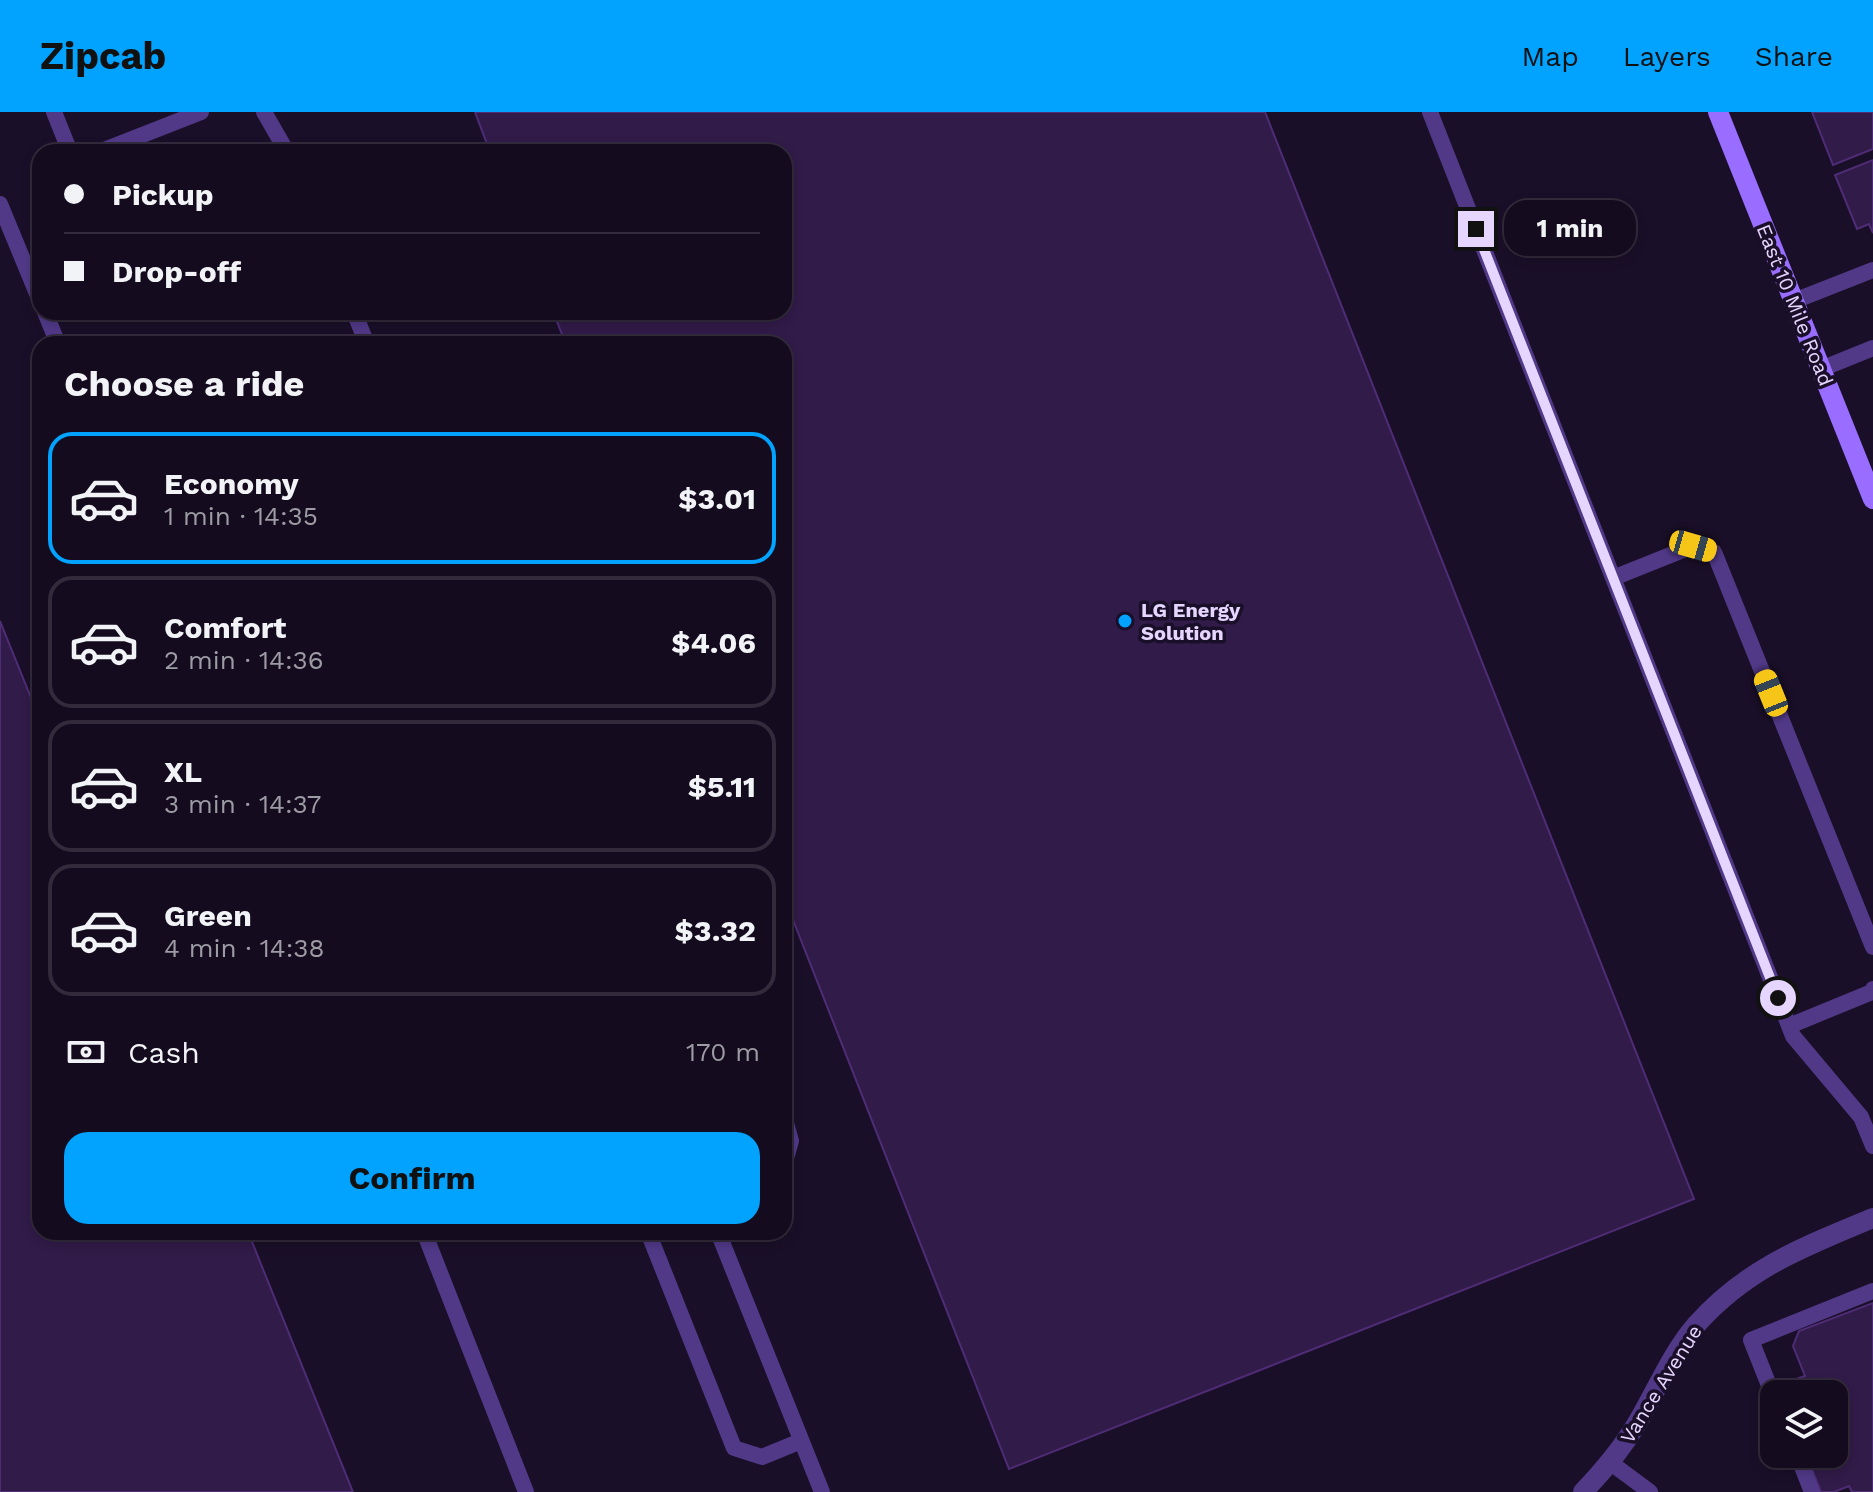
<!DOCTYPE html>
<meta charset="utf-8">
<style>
body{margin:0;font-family:"Work Sans",sans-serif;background:#1d1427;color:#f1f3f6;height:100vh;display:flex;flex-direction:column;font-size:30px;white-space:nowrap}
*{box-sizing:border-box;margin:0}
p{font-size:26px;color:#9d9ba4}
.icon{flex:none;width:44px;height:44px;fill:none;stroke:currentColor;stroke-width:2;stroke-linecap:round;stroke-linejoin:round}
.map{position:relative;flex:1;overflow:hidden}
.drawer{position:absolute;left:32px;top:224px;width:760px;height:904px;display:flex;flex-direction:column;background:#140b1e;border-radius:24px;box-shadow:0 4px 12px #0003,0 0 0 2px #332b3c}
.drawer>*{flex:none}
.top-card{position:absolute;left:32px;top:32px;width:760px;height:176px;border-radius:24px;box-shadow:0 4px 12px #0003,0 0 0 2px #332b3c;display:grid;align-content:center;height:176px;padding:0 32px;background:#140b1e}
.buttons{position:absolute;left:1760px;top:1268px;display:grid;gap:16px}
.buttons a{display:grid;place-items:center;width:88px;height:88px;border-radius:16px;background:#140b1e;box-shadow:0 4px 12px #0003,0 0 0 2px #332b3c;font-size:40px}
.end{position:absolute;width:36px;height:36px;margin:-18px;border:10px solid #e6d6ff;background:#111;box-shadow:0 0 0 4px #111}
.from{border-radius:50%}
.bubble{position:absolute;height:56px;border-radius:24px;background:#140b1e;box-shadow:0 4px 12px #0003,0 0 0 2px #332b3c;font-size:26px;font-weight:700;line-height:56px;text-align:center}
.car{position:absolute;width:24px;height:48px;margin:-24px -12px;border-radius:10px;box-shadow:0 0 6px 2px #0007;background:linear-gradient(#f5c518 24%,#345 0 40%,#f5c518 0 76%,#345 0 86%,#f5c518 0)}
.top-card b{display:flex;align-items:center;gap:28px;height:76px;font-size:30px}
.top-card b+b{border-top:2px solid #332b3c}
.top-card i{width:20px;height:20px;background:#f1f3f6}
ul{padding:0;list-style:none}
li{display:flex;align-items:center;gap:24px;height:132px;margin:0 16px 12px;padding:0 16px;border:4px solid #332b3c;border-radius:24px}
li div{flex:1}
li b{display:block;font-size:30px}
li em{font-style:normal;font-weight:700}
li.on{border-color:#02a2ff}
li>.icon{width:72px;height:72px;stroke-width:1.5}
h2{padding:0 32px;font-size:36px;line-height:96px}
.pay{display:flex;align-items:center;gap:20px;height:88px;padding:0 32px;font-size:30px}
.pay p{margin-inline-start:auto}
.cta{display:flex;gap:16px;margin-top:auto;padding:16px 32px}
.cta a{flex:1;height:92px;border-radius:24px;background:#02a2ff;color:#111;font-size:32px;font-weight:700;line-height:92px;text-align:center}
header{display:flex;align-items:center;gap:48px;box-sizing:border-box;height:112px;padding:0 40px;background:#02a2ff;color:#111}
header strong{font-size:38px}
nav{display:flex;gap:44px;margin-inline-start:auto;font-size:28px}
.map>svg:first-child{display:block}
</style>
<header>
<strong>Zipcab</strong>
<nav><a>Map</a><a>Layers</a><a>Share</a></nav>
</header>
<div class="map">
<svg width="1873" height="1380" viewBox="0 0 1873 1380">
<rect width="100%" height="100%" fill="#1a0f28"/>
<path fill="#311b49" stroke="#4f2c76" stroke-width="2" d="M475 0H1265L1694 1087 1009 1357 784 785V232H566L553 200H784V40H490Z
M1812 0H1873V37L1833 53Z
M1873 48V121L1869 112 1857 117 1835 63Z
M0 509 40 608V1120H248L353 1380H0Z
M1873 1191V1380H1852L1849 1374 1834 1380H1821L1806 1342H1834V1282H1781L1777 1274 1805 1264 1793 1234 1799 1219Z"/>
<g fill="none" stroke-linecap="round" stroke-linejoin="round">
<path stroke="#513988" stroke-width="16" d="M54 0 70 40
M264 0 287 40
M1430 0 1793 924 1861 1005 1873 1034
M99 40 201 0
M0 92 40 189
M1794 189 1873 158
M45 200 58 232
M354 200 367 232
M1821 257 1873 236
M1613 466 1693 434 1714 440 1873 835
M1789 914 1872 880 1873 877
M784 1004 791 1029 784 1053
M424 1120 526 1380
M648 1120 734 1336 762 1345 801 1329
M718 1120 822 1380
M1774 1286 1751 1228 1873 1179
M1797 1342 1812 1380
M1611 1351 1650 1380"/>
<path stroke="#513988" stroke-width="20" d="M1583 1380C1603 1359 1621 1338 1636 1313 1656 1280 1671 1242 1696 1213 1748 1155 1804 1135 1873 1106"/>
<path stroke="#986dff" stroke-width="20" d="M1718 0 1873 387"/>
</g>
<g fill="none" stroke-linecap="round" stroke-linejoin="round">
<path stroke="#e6d6ff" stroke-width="10" d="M1476 117 1778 886"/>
</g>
<circle fill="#02a2ff" stroke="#1a0f28" stroke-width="3" cx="1125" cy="509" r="8"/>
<g text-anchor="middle" stroke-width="7" stroke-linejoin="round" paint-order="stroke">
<g font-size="20" fill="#e6d6ff" stroke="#1a0f28">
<text transform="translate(1795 193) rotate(68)" y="7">East 10 Mile Road</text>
<text transform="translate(1661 1272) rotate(-58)" y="7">Vance Avenue</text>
</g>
<g font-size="20" font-weight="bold" fill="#e6d6ff" stroke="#1a0f28" text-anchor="start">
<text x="1141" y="505">LG Energy<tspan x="1141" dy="23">Solution</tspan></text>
</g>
</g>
</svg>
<div class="buttons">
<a><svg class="icon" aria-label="layers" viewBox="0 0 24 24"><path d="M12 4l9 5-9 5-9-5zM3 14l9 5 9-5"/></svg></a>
</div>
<i class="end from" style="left:1778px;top:886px"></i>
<i class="end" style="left:1476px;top:117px"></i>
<div class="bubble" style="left:1504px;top:88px;width:132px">1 min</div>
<i class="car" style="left:1693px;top:434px;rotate:106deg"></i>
<i class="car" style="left:1771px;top:581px;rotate:338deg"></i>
<div class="top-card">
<b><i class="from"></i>Pickup</b>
<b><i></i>Drop-off</b>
</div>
<section class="drawer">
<h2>Choose a ride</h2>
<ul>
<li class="on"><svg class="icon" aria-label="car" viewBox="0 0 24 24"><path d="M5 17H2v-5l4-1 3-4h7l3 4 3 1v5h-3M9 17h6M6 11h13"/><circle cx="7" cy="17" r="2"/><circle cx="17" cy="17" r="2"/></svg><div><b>Economy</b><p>1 min · 14:35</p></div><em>$3.01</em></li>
<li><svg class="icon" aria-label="car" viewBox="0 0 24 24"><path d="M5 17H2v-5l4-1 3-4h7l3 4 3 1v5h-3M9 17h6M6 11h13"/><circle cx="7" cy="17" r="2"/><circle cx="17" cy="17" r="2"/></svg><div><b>Comfort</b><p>2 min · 14:36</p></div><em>$4.06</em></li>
<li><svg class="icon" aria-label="car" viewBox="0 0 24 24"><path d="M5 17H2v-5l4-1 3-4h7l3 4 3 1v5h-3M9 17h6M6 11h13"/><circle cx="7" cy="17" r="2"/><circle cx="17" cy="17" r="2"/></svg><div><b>XL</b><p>3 min · 14:37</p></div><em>$5.11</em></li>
<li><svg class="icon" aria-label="car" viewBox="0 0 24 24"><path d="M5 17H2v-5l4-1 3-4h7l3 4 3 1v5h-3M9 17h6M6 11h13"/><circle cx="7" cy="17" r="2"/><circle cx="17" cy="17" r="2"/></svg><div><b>Green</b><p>4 min · 14:38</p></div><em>$3.32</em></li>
</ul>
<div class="pay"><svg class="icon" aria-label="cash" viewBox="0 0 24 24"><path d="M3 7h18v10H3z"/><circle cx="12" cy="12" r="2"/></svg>Cash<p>170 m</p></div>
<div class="cta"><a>Confirm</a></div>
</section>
</div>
